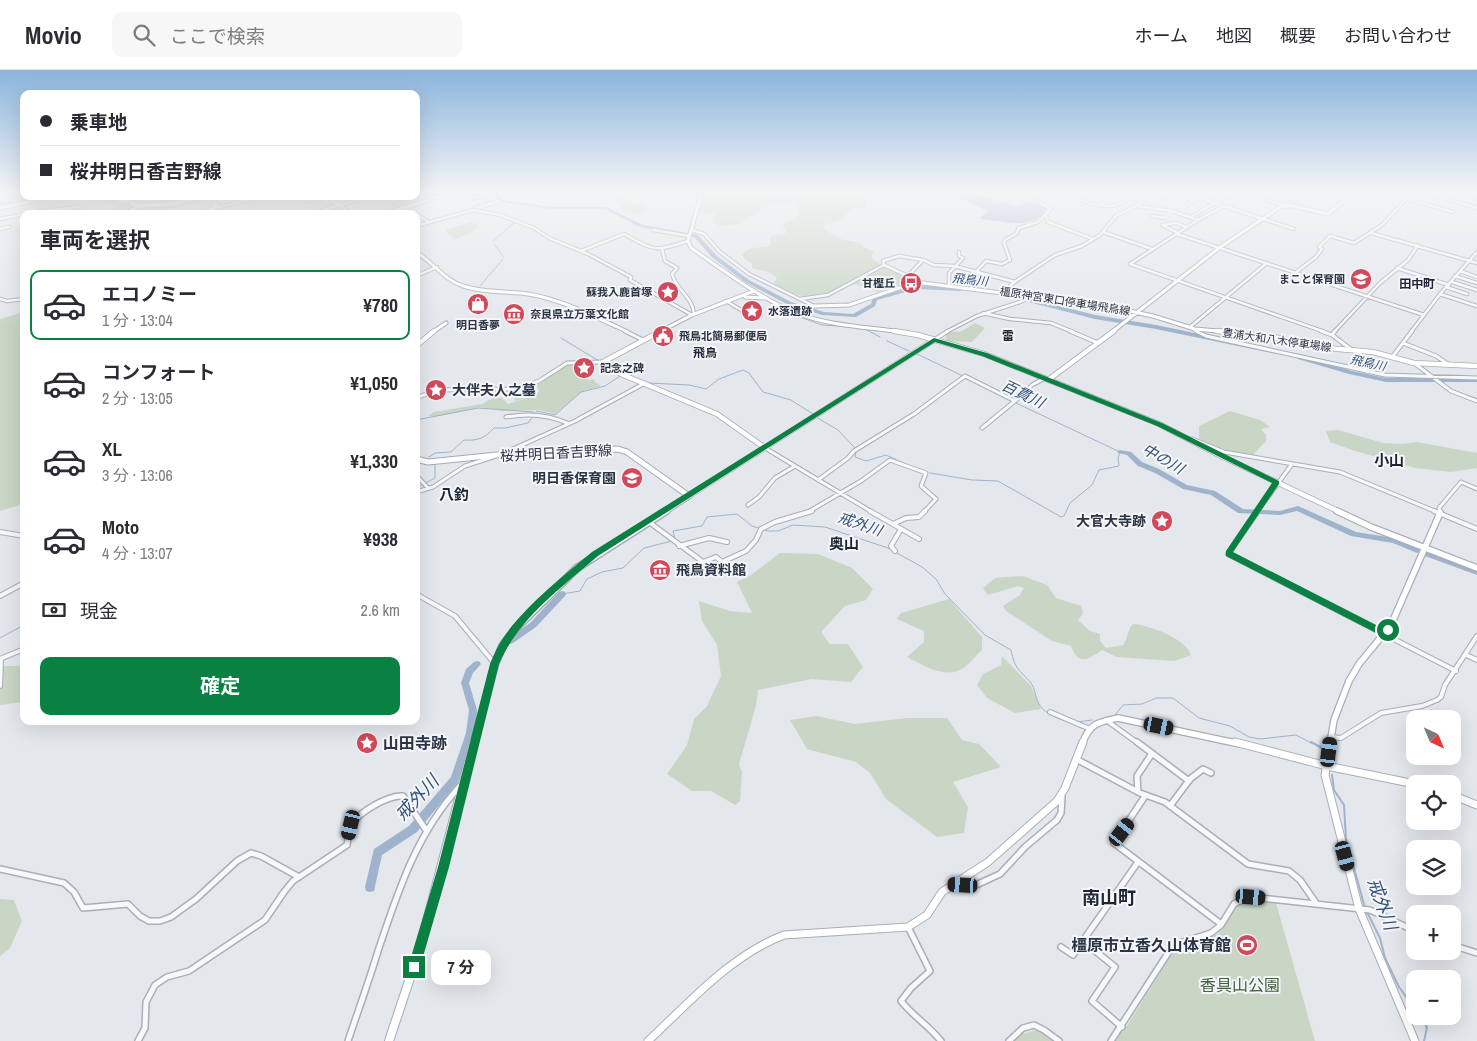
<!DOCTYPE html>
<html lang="ja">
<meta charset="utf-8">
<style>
body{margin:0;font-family:"Archivo Narrow","Noto Sans JP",sans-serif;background:#f7f7f7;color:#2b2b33;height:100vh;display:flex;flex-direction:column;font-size:19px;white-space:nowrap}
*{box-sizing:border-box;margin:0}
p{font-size:16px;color:#7c7c81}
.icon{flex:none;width:28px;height:28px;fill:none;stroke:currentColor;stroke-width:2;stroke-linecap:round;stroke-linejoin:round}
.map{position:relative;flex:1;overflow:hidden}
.drawer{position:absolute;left:20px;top:140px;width:400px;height:515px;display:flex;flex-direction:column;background:#fff;border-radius:10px;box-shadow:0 5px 20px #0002}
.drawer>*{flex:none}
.hud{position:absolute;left:20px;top:20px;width:400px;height:110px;border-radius:10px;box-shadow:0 5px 20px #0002;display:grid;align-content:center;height:110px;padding:0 20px;background:#fff}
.needle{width:32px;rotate:136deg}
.fabs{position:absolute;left:1406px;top:640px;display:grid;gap:10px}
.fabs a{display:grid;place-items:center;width:55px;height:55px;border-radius:10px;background:#fff;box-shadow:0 5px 20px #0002;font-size:25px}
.end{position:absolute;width:22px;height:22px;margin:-11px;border:6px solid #0b8043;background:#fff;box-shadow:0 0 0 2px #fff}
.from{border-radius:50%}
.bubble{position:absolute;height:35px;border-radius:10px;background:#fff;box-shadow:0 5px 20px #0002;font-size:16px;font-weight:700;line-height:35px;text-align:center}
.car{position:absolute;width:15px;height:30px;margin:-15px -8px;border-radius:6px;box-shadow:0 0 4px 1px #0007;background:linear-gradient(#222 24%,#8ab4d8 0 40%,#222 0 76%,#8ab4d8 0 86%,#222 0)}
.hud b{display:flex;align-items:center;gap:18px;height:48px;font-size:19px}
.hud b+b{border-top:1px solid #e1e1e2}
.hud i{width:12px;height:12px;background:#2b2b33}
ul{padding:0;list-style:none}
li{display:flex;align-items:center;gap:15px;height:70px;margin:0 10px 8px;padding:0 10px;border:2px solid transparent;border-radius:10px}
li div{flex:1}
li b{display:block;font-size:19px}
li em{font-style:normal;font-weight:700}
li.active{border-color:#0b8043}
li>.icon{width:45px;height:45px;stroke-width:1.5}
h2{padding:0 20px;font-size:22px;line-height:60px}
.pay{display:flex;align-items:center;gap:12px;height:55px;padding:0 20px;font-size:19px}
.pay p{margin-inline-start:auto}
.button{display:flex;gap:10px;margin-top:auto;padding:10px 20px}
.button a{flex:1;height:58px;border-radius:10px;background:#0b8043;color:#fff;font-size:20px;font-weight:700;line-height:58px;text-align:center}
header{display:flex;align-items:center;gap:30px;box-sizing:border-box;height:70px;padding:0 25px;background:#fff;border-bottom:1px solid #e1e1e2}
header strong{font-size:24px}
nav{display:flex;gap:28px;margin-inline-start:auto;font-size:18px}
.search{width:350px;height:45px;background:#f7f7f7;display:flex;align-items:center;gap:12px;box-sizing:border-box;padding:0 18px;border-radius:10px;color:#7c7c81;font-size:19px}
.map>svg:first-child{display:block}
</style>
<header>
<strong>Movio</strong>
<div class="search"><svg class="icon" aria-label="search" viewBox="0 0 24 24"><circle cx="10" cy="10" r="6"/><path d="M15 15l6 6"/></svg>ここで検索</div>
<nav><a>ホーム</a><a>地図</a><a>概要</a><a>お問い合わせ</a></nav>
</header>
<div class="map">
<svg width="1477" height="971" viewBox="0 0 1477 971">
<rect width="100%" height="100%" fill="#e4e7ec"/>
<path fill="#c9d6c5" d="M596 122H631L627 127C633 135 642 134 649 140L635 144 625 142 613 128Z
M704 122C748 122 793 123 836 124 847 125 856 122 867 125L866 138H854L841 149 826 155 823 158 840 169 860 173 863 177 874 182 871 187 880 194 918 212 898 215 878 222 850 212C814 232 810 232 773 214L777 208C770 201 762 201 752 198V193L746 190 742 185C749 175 759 179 769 176L771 172 769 169 772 166 785 164 786 160 782 156 799 144 797 140 800 138 796 133 769 135 739 154 719 156 714 151V143H699Z
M209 126 210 129C178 138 145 144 112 144L117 137 115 135 107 134 88 127Z
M471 152 479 156 471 163 455 169 447 163 446 160Z
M24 242V434L0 441V249Z
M975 253 985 258 972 272 947 271 945 263 962 261Z
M577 293 597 296 590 300 593 304 586 307 589 310 594 309 595 312 601 316 583 321 555 344 540 340 502 341 481 337 439 346H428L434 342 482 334 495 327 502 328 508 334 526 328 515 331 514 328 531 322 534 326 539 321 537 316 538 313 566 295Z
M1230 341 1260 350 1270 357 1261 359 1266 365V371L1253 385 1225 380 1199 370V356Z
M1338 360 1383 373 1402 374 1417 372 1477 383V398L1451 402 1416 398 1355 381 1330 372 1326 361Z
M780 483 818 484 852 498 873 519 866 530 845 536 821 562 830 574H848L863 597 851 612 811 609 758 620 756 636 739 694 742 702 740 731 735 735 711 721H692L667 704 687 675 694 649 707 636 721 606 717 575 702 551 699 531 730 541 752 543 737 512 751 505Z
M1023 506 1047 515 1056 528 1081 536 1083 543 1078 550 1090 561 1100 564V571L1106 578 1123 575C1128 568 1127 560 1133 554 1149 555 1187 569 1191 585L1175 591 1117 587 1102 580C1087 590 1079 596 1071 576L1052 571 1006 541 1003 536 1020 525 1024 518 1018 516 988 525 983 518 995 508Z
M949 529 982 567V580C976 585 969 595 962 599 944 609 923 595 907 587L924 572V561L897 549 901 543Z
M1002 586 1031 616 1041 639 1015 643 987 628 977 615 983 604 1001 595Z
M0 596H24V632L0 635Z
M816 646 855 654 907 648H947L962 670 979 674 1001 697 953 712 968 737 964 763 937 767 886 729 870 703 856 692 807 679 790 650Z
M0 829 14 830 22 851 10 878 0 886Z
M1248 829 1276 833 1315 971H1112L1125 959 1170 887 1180 877 1218 864 1237 832Z
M1037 960 1054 971H1014L1019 965Z"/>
<path fill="#9fb4cc" d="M968 123 1016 136 1029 132 1047 137 1044 145C1026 155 1019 154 999 151 992 150 986 151 980 148L988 141C978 136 965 133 958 125Z"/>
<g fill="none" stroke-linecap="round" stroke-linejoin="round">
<path stroke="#9fb4cc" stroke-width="1" d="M466 126 473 137 494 143
M500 144 513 149
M493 171 514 153
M494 174 504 187
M480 216 503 189
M789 243 822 255 839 256
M865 259 880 267
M561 268 599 291
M887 271 909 281
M917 284 963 306
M649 313 689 315 706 319 719 309 743 300 749 303 763 322 791 330 813 344
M816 347 838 360 855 378
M416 350 478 338 534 342
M856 382 855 387 866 391 886 385 903 393
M429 387 435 383 451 382 464 370C478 371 485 368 494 358H505L528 353 537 341 555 345 581 322 605 316 620 306
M930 403 972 410 998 411 1061 447 1064 446 1070 433 1092 415 1099 400 1119 396 1118 388 1120 382 1016 333
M416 418 435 408V394
M675 469 673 461 702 456 707 447 737 444 752 456 768 461H778L793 455 825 457 888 478 922 497 936 509 945 524 985 565 1011 580C1015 600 1019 599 1031 613 1035 618 1035 626 1038 632 1042 642 1057 649 1067 651
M562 524 580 521 587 509 602 502 623 498 644 478 672 471
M0 568 24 555
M1115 645 1123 635 1142 634 1156 628H1173L1199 648 1230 656 1249 667 1260 669 1296 665 1313 674
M1078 652 1092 650"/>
<path stroke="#9fb4cc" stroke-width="2" d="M1311 672 1322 678
M1332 705 1334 720 1344 735 1346 769 1365 838
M1367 842 1380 868 1385 888 1399 917 1415 939
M1421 946 1427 958 1424 971"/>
<path fill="#9fb4cc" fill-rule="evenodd" d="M492 122H497L503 130 551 137H606L643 155 698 165 717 186 749 210 791 232 824 242 853 244 871 234 873 228 917 215 961 217 964 219 961 221 917 219 877 230 875 236 856 247 822 245 787 234 745 212 713 188 694 167 640 157 605 139H551L507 133 500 132Z
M34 126H42L14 134H0V132H14Z
M1007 223 1095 245 1156 255 1277 280 1280 282 1277 284 1156 259 1095 249 1005 226 1004 225Z
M1300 286 1352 301 1386 308H1477V312H1386L1349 304 1298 289 1297 288Z
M1120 380 1131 382 1142 392 1159 399 1187 415 1215 421 1243 439 1280 441 1298 436 1356 462 1394 468 1420 478 1421 480 1417 483 1393 473 1351 466 1297 441 1280 445 1238 443 1211 425 1183 419 1155 403 1138 396 1127 385 1118 383 1117 382 1118 381Z
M1428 481 1477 499V505L1425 486 1424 484 1425 482Z
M562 521 565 522 566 524 565 526 536 557 513 573 510 574 507 573 506 571 507 569 530 553 559 522Z
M477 591 480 592 481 594 473 603 469 613 477 640 476 663 458 712 417 762 382 785 374 821 370 822 366 821 365 817 374 779 409 756 451 707 466 663 469 640 461 613 466 599 474 592Z"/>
<g stroke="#a9aeb7" stroke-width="4.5">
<path id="street-far3" d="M1062 122C1076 129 1100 139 1116 135 1124 133 1131 127 1137 122
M1115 122 1143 131
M1222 122 1229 125 1222 129
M1424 122 1477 138
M1435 122 1450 126
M1455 122 1469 126
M452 123 468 125 473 122
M1245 123 1286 136 1306 122
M490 124 469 129 477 138 497 132
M297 126 304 131 326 127
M385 126 415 144
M491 126 503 135
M1477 126 1471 125 1465 130 1477 133
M1183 127 1193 130
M1165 128 1175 122
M1199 128 1294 159
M1408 129 1453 142
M1088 131 1100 122
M471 133 493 128
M340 135 371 126
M1101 135 1119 122
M1187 135 1199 128
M1137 136 1172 141 1198 150
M215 138 263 126
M123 144 139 136
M198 144 212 139
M312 144 339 135 353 144
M416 144 429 152
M1046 146 1048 152 1093 169
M1152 146 1165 148 1172 141
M1191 147 1222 129 1199 122
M0 149 40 141 80 137 84 140 81 144
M416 156 473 140 500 145 534 158 549 168 588 184 631 207 630 210 692 245
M0 159 9 157
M653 160 689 166
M692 160 704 164 720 182 749 204 814 236
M1103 162 1152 179
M1178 163 1162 155 1176 153 1186 157
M1371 163 1477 193
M1177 164 1424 245
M662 179 665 191 677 198 672 204C676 220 693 227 694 244
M581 181 624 164C655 181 654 182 688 171
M923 190 934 195 954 196 1015 212
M1130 194 1325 262
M1130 194 1198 150 1222 137
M1397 198 1449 215
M977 201 986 191 1002 194 1010 190 1004 173 1005 170 1016 164 1019 158 1038 152 1051 139 1037 131
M1460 201 1477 207
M1295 203 1316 187 1322 179 1319 177 1330 166 1354 173 1382 155 1413 122
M416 206 437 197
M908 206 923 190 899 186 883 191 884 195 923 213
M1455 206 1477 213
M1452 212 1477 220
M949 215V203L963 188 959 186V182
M972 217 974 208 979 202
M1446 217 1467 224
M1004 222 1013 213 1055 185 1082 176 1100 165 1117 145 1136 136 1156 122
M1440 224 1477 236
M0 229 7 231 24 229
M800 229 828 225 884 195
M726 231 756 249
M983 243 1010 249 1051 253 1073 262
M615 256 628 262
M1190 257 1267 193
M1192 258 1198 262
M946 262 977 246 1020 232 1033 226
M1334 262 1380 213 1408 190 1418 175
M1411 262 1440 224 1477 182"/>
</g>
<g stroke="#a9aeb7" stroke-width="5">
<path id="street-far2" d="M625 261 643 270
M1070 261 1098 273
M1196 261 1206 266 1385 305 1477 308
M1321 261 1332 265 1352 280
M1332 265 1335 261
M934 270 948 261
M1403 273 1436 286 1448 294
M1361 281 1359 290 1367 302
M1393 286 1412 261
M1414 293 1451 321 1477 331
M416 328 437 320 509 319 523 317 539 311 567 293 603 292
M506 347C528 343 547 344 567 353
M982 358 1015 331
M1192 369 1224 382 1340 402 1437 442
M765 378 872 442
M502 384 575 351 645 313
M416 405 428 418
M818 410 848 388 854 381 914 344 965 306 1015 331 1032 315 1045 308
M416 422 433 417 465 396 493 387
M748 435 759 427 775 408 795 396
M808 442 861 411 890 390 926 403 921 416 936 429 924 442
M1257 442 1292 394
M1440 442 1439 438 1461 412 1477 419"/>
</g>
<g stroke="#a9aeb7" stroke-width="6">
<path id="street-far1" d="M870 441 919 469
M1258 441 1228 484 1456 601
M1434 441 1477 459
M1440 441V443
M649 452 703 492 716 487 722 492 746 481 756 470 761 459 775 452 812 441
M893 454 906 448 919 447 925 441
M0 462 24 466
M679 476 709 468 727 472
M895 481 891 476 901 459
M416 524 455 546 495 594
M0 526 24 513
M1466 585 1477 590
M0 589 24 579
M0 616 1 589
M1050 642 1090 659
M1106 650 1139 674
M1330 667 1341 668 1381 643 1422 636 1437 630 1441 627 1445 615 1477 566"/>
</g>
<g stroke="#a9aeb7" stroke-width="8">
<path id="street" d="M1137 672 1189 711
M1076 689 1140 723 1165 732 1248 794 1289 801 1300 810 1316 833
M1138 722 1137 706 1151 685
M1145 726 1114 773 1221 854
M1170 736 1190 709 1203 699 1211 703
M0 799 64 813 74 822 83 838 128 834 140 846 149 851H160L171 847 196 829 237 791 251 783 261 786 299 807
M955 814 976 815 1000 804 1025 777 1057 750 1061 743 1062 727
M908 857 930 901 911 918 901 931C914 947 929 956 941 971
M1083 871 1115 897 1092 931 1122 957
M1452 875 1477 883
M1061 877 1073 885 1138 792
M138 971 145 958 146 932 155 915 167 907 189 901 265 850 284 822 293 811 347 775C348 769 348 761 351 755 359 742 388 725 403 726L426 760
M348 971C358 941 369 911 378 881 398 821 417 762 461 715
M1009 971 1023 958 1034 955 1044 960 1059 971
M1111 971 1172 877 1183 872 1211 863 1221 855 1234 834 1244 828 1251 827 1370 840 1415 861"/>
</g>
<g stroke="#a9aeb7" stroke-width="5">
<path id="secondary-far3" d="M702 122 688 171 691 178C725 201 760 229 799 244 831 256 868 257 902 262
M326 126 339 135
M0 138 57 126
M385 144 453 122
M416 182C433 192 444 210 463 216 484 223 506 221 528 224 559 229 587 243 615 256
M745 227 764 228
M799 244 814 236 849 235 902 217 923 213 1106 236 1153 246 1195 259 1229 262
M433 262 446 253
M659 262 692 245 754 221
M1112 262 1219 178 1282 136H1294L1328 144 1355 122"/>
</g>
<g stroke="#a9aeb7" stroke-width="6">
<path id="secondary-far2" d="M661 261 603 292 621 304 717 344 765 378
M894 261 918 265 984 284 1159 354 1221 386 1340 442
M1217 261 1274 267 1315 277 1373 282 1414 293 1477 296
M416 276 434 261
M1048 310 1114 261
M689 426 934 270"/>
</g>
<g stroke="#a9aeb7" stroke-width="8">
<path id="secondary-far1" d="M1337 441 1371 457 1477 498
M1082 674C1090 653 1098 652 1118 648L1240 674
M1330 674 1334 650 1349 611 1359 594 1391 555 1440 443"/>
</g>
<g stroke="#a9aeb7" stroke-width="9">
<path id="secondary" d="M1235 672 1327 696 1415 714
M1330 672 1325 705 1359 839 1415 971
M1452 725 1477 735
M648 971C689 933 731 885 784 865L908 857 927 845 942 822 988 792 1057 731 1065 718 1083 672"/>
</g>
<g stroke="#a3abb8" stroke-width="5.5">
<path id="primary-far3" d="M99 126 129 131 137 136 172 134 202 126
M209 144 216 134 210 126"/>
</g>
<g stroke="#a3abb8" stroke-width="7">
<path id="primary-far2" d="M416 389 428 392 497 385 618 379 627 382 689 426 664 442"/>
</g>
<g stroke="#a3abb8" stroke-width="9">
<path id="primary-far1" d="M474 674 495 594 503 575 516 558 577 498 666 441"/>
</g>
<g stroke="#a3abb8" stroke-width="10">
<path id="primary" d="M389 971 420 878 474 672"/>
</g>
<use href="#street-far3" stroke="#f7f8fa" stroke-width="2.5"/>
<use href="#street-far2" stroke="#f7f8fa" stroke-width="3"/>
<use href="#street-far1" stroke="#f7f8fa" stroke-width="4"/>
<use href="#street" stroke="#f7f8fa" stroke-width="5"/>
<use href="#secondary-far3" stroke="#fff" stroke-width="3"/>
<use href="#secondary-far2" stroke="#fff" stroke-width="4.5"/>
<use href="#secondary-far1" stroke="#fff" stroke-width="5.5"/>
<use href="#secondary" stroke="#fff" stroke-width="7"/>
<use href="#primary-far3" stroke="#fff" stroke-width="4"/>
<use href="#primary-far2" stroke="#fff" stroke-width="5"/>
<use href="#primary-far1" stroke="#fff" stroke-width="6"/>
<use href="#primary" stroke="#fff" stroke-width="8"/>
</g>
<linearGradient id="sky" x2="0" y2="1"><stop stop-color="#8bb4dd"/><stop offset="0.47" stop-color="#f3f4f6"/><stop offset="1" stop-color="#f3f4f6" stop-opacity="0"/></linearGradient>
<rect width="1477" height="258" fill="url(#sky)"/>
<path fill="#0b8043" d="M934 268 987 283 1162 353 1279 411V414L1233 482 1384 559 1391 558 1392 560 1389 566H1382L1226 486V481L1272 413 1157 356 982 286 935 272 598 486C562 517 518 549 499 594L449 797 420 897 418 901 414 903 410 901 408 897 438 797 490 594C493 587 496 579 500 573 521 539 562 507 592 482Z"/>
<defs>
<g id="school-disc" transform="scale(1.125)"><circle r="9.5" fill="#d1495b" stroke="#f4f6f9"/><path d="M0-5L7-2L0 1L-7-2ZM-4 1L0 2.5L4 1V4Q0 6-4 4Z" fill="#fff"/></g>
<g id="bus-disc" transform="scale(1.125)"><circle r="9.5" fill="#d1495b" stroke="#f4f6f9"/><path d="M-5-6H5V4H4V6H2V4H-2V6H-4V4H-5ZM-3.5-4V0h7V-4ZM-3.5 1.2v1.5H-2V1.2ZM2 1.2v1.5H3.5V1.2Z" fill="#fff"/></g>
<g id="sight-disc" transform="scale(1.125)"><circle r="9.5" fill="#d1495b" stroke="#f4f6f9"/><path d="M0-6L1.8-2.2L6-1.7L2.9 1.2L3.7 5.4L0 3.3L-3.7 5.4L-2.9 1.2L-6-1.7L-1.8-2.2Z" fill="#fff"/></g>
<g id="shop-disc" transform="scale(1.125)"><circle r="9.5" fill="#d1495b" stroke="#f4f6f9"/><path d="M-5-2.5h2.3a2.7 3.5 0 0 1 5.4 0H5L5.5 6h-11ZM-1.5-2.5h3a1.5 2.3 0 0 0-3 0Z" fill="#fff"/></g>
<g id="museum-disc" transform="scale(1.125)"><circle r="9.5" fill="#d1495b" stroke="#f4f6f9"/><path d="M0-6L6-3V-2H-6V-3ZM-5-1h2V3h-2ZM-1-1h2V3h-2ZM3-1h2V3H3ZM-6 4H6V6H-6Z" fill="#fff"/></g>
<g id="civic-disc" transform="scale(1.125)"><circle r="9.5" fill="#d1495b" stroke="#f4f6f9"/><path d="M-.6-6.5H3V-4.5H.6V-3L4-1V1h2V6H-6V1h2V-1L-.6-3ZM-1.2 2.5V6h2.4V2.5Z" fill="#fff"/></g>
<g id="stadium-disc" transform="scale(1.125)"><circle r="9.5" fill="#d1495b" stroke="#f4f6f9"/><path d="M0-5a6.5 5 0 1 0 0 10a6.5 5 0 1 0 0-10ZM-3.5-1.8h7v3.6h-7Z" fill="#fff"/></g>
</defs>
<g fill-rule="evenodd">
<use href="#school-disc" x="1361" y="209"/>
<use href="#bus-disc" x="911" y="213"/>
<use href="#sight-disc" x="668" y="222"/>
<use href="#shop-disc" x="478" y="234"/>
<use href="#sight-disc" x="752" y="241"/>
<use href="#museum-disc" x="514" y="244"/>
<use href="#civic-disc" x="663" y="266"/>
<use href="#sight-disc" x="584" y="298"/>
<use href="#sight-disc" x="436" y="320"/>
<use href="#school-disc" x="632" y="408"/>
<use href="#sight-disc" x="1162" y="451"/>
<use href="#museum-disc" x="660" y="500"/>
<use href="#sight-disc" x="367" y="673"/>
<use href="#stadium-disc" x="1247" y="875"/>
</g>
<g text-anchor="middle" stroke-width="4" stroke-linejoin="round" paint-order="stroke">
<g font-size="11" font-weight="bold" fill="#2b3445" stroke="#f4f6f9" text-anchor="start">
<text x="1345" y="213" text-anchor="end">まこと保育園</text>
<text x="895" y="217" text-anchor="end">甘樫丘</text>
<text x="652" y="226" text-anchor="end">蘇我入鹿首塚</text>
<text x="768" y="245">水落遺跡</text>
<text x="530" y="248">奈良県立万葉文化館</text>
<text x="478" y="259" text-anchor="middle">明日香夢</text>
<text x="679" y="270">飛鳥北簡易郵便局</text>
<text x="600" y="302">記念之碑</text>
</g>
<g font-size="11" fill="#2b3445" stroke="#f4f6f9">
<text transform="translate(1065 231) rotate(9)" y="4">橿原神宮東口停車場飛鳥線</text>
<text transform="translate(1277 270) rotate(8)" y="4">豊浦大和八木停車場線</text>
</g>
<g font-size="12" font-style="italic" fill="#34527a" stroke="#f4f6f9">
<text transform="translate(970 210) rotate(6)" y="4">飛鳥川</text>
<text transform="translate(1368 293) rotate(12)" y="4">飛鳥川</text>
</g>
<g font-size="12" font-weight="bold" fill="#1d2536" stroke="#f4f6f9">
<text x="1417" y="218">田中町</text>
<text x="1008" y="270">雷</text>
<text x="705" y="287">飛鳥</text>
</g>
<g font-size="14" font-weight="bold" fill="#2b3445" stroke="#f4f6f9" text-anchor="start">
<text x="452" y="325">大伴夫人之墓</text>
<text x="616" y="413" text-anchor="end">明日香保育園</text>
<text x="1146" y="456" text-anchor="end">大官大寺跡</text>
<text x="676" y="505">飛鳥資料館</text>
</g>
<g font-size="14" fill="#2b3445" stroke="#f4f6f9">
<text transform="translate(556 383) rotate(-3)" y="5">桜井明日香吉野線</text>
</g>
<g font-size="15" font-style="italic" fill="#34527a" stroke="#f4f6f9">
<text transform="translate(1023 324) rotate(26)" y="5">百貫川</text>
<text transform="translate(1163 389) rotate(30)" y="5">中の川</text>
<text transform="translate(860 454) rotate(19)" y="5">戒外川</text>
</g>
<g font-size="15" font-weight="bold" fill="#1d2536" stroke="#f4f6f9">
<text x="1389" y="396">小山</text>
<text x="454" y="430">八釣</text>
<text x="844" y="479">奥山</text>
</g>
<g font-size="16" font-weight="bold" fill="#2b3445" stroke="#f4f6f9" text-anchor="start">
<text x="383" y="679">山田寺跡</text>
<text x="1231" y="881" text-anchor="end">橿原市立香久山体育館</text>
</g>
<g font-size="16" fill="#3f6138" stroke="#f4f6f9">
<text x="1240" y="921">香具山公園</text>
</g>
<g font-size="18" font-style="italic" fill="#34527a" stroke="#f4f6f9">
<text transform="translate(417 728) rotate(-47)" y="6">戒外川</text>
<text transform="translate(1382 834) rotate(70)" y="6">戒外川</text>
</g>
<g font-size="18" font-weight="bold" fill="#1d2536" stroke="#f4f6f9">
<text x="1109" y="834">南山町</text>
</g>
</g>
</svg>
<div class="fabs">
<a><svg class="needle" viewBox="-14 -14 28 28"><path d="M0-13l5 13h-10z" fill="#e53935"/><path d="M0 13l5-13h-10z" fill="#7c7c81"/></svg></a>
<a><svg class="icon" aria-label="locate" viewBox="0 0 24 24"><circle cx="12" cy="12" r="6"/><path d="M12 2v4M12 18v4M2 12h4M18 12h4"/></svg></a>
<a><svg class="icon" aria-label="layers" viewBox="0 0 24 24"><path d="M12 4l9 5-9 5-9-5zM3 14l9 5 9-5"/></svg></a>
<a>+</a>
<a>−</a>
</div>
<i class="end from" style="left:1388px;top:560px"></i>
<i class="end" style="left:414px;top:897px"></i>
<div class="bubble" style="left:431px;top:880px;width:60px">7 分</div>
<i class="car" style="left:1159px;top:656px;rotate:102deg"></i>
<i class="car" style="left:1329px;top:682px;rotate:7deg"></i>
<i class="car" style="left:351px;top:755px;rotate:193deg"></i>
<i class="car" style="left:1122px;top:762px;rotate:37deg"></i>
<i class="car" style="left:1345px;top:786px;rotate:165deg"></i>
<i class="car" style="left:963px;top:815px;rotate:273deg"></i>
<i class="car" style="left:1251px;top:827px;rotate:95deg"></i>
<div class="hud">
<b><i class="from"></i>乗車地</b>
<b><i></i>桜井明日香吉野線</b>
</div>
<section class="drawer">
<h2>車両を選択</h2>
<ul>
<li class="active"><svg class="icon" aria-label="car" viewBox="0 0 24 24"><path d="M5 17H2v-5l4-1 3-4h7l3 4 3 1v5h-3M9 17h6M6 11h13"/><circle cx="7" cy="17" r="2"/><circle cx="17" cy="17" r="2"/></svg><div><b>エコノミー</b><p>1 分 · 13:04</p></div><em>¥780</em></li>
<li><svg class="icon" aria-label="car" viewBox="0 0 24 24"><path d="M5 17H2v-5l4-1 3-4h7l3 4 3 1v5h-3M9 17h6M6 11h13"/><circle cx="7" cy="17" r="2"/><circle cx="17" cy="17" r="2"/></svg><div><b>コンフォート</b><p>2 分 · 13:05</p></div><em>¥1,050</em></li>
<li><svg class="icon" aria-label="car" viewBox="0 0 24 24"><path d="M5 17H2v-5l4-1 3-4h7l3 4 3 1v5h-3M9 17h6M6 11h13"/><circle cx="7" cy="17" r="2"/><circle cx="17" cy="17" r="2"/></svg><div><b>XL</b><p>3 分 · 13:06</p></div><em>¥1,330</em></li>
<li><svg class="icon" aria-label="car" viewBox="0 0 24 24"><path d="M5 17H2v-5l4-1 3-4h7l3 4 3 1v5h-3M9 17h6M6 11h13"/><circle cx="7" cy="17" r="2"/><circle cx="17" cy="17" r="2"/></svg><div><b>Moto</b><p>4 分 · 13:07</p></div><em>¥938</em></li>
</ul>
<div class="pay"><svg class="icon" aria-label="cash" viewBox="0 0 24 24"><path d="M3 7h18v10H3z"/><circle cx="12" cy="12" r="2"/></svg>現金<p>2.6 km</p></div>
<div class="button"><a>確定</a></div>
</section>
</div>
